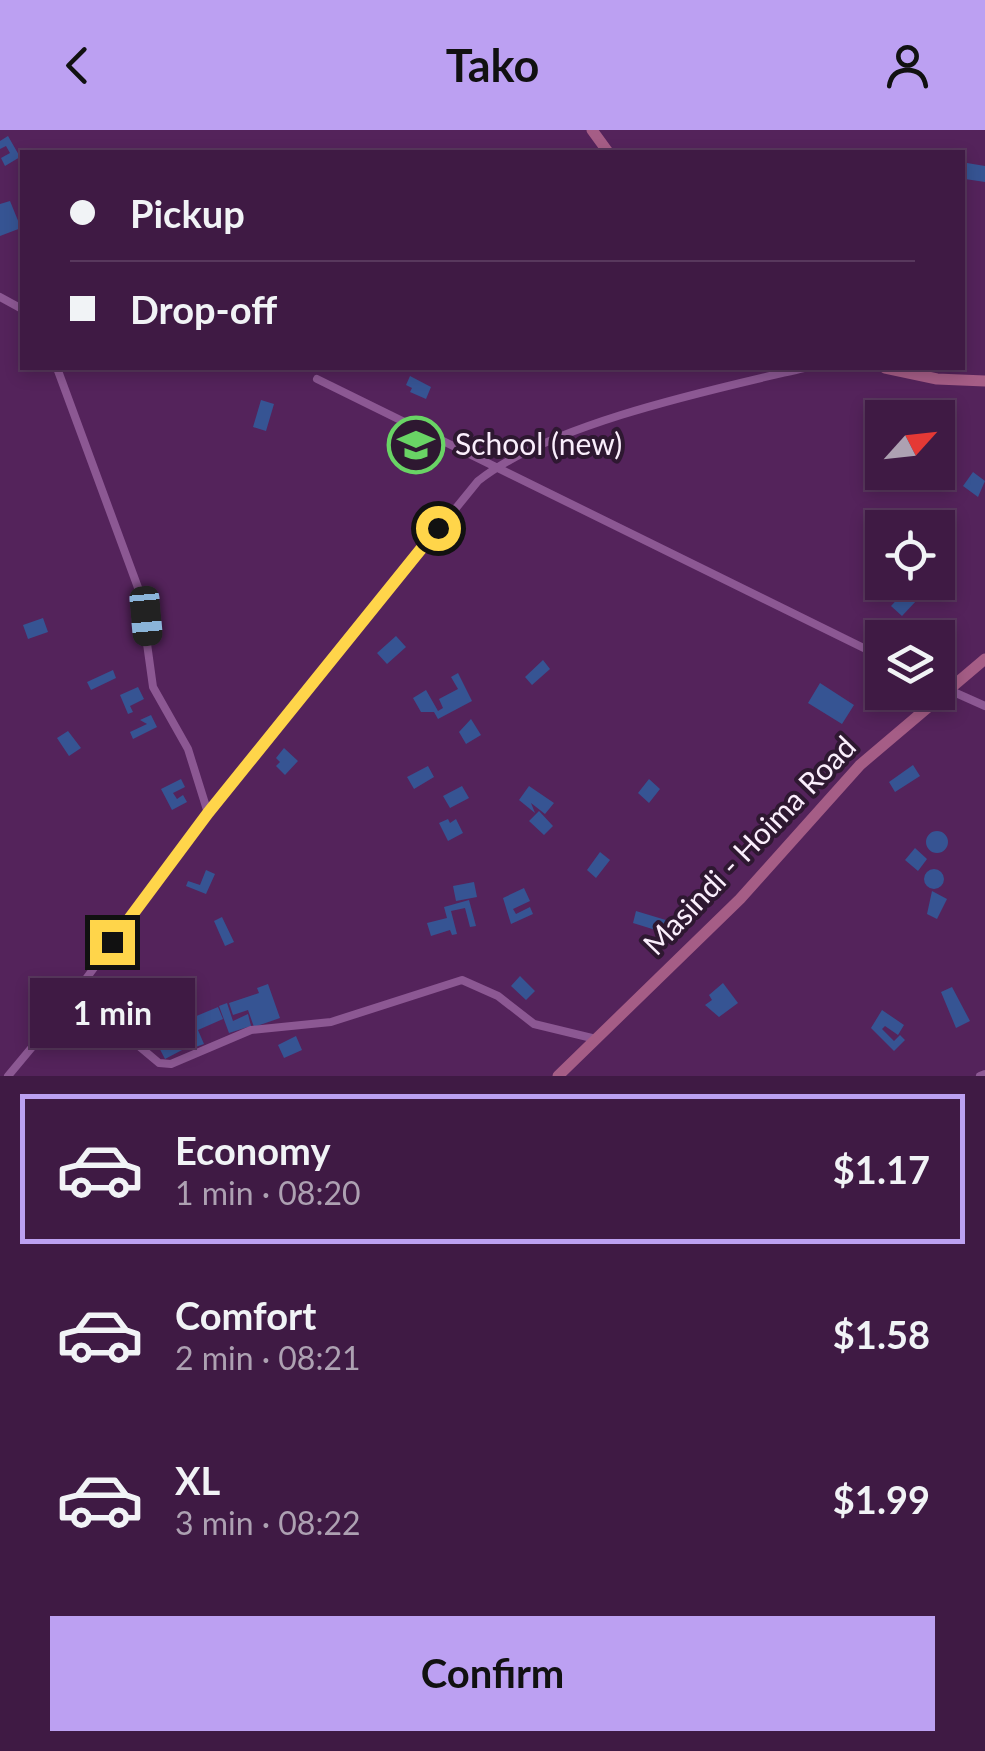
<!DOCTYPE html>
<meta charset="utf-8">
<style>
body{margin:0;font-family:Lato,sans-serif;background:#4a274f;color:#f1f3f6;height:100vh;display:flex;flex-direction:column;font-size:38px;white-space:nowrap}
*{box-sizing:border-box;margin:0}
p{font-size:32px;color:#ada1b2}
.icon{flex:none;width:55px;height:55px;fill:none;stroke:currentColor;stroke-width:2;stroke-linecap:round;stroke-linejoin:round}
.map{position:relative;height:946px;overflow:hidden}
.side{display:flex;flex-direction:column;background:#3f1a44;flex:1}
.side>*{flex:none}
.guide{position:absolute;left:20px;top:20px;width:945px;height:220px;border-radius:0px;box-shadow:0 5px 15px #0003,0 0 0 2px #58385d;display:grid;align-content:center;height:220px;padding:0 50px;background:#3f1a44}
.needle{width:65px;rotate:63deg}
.buttons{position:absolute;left:865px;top:270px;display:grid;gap:20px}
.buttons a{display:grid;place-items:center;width:90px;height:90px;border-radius:0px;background:#3f1a44;box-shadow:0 5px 15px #0003,0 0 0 2px #58385d;font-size:50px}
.end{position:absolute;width:45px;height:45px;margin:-22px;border:12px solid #ffd54a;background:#111;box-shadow:0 0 0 5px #111}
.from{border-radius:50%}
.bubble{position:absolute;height:70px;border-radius:0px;background:#3f1a44;box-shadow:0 5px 15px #0003,0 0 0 2px #58385d;font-size:32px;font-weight:700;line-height:70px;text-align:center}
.car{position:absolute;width:30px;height:60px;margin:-30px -15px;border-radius:12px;box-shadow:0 0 8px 2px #0007;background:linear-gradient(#222 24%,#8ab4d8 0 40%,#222 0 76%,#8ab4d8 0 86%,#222 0)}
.guide b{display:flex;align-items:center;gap:35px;height:95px;font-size:38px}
.guide b+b{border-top:2px solid #58385d}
.guide i{width:25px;height:25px;background:#f1f3f6}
ul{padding:18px 0 0;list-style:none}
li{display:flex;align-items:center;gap:30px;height:150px;margin:0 20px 15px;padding:0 30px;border:5px solid transparent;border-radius:0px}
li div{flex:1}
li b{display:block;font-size:38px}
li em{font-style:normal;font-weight:700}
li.selected{border-color:#bca0f2}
li>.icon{width:90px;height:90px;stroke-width:1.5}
.cta{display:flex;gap:20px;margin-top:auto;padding:20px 50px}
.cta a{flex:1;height:115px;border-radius:0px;background:#bca0f2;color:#111;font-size:40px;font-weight:700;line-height:115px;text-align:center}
header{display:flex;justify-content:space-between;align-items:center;height:130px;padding:0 50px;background:#bca0f2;color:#111;font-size:45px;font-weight:700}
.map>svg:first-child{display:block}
</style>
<header><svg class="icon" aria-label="back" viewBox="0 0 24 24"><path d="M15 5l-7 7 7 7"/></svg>Tako<svg class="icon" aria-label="person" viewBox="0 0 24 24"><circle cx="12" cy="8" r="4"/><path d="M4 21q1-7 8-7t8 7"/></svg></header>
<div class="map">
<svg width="985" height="946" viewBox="0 0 985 946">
<rect width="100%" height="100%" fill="#54235b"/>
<path fill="#365493" d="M8 6 20 27 5 36 1 28 10 23 6 16 0 19V11Z
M967 33 985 36V52L965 49Z
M10 71 21 98 0 106V74Z
M410 246 431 257 426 269 410 262 412 258 406 255Z
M261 270 274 274 266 301 253 297Z
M973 342 985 351 978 367 963 356Z
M906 460 917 470 902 486 891 476Z
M43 488 48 502 28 509 23 495Z
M396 506 406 517 387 534 377 523Z
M543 530 550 539 532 555 525 547Z
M113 540 116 548 91 560 87 552Z
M458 543 472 571 438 589 434 582H421L413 568 426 560 438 581 443 578 439 569 458 559 451 547Z
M820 553 854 575 842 594 808 573Z
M138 557 144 569 130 576 133 582 128 584 120 565Z
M151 585 157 597 133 609 130 602 147 594 140 590Z
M471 589 481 605 466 614 459 602Z
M68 601 81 618 69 626 57 608Z
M284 618 298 631 285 645 276 636 280 632 276 628Z
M913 635 920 646 895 662 889 652Z
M428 636 434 647 414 659 407 647Z
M181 649 185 657 173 663 177 669 183 665 187 672 172 680 161 659Z
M649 649 660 659 649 673 638 663Z
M462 656 469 668 450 678 443 666Z
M529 656 554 673 545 684 531 673 535 683 519 670Z
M539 681 553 696 544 705 529 691Z
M448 689 450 693 456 689 463 703 448 711 439 693Z
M926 712a11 11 0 1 1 22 0a11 11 0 1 1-22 0Z
M915 718 927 729 918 741 905 730Z
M600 722 610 730 596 748 587 740Z
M924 749a10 10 0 1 1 20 0a10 10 0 1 1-20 0Z
M206 740 215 744 206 764 186 756 188 751 200 755Z
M474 752 477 767 456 771 453 756Z
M524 758 530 771 513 779 516 784 530 777 533 784 511 794 503 768Z
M932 761 947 769 937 789 927 784Z
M469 770 476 796 470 797 465 778 451 781 457 804 452 805 450 800 431 806 427 793 447 788 444 777Z
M636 781 679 794 675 806 633 793Z
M222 787 234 812 225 816 214 791Z
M520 846 535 861 526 870 511 856Z
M723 853 738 873 719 887 705 875 712 870 709 865Z
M268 854 280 888 254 897 248 880 233 885 229 873 259 863 257 858Z
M952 857 970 891 956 898 941 862Z
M227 873 233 891 248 884 251 896 229 903 219 876Z
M218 877 223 889 198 900 204 914 190 919 183 901 197 896 194 887Z
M882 880 904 895 898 905 885 896 882 899 894 911 900 905 905 910 894 921 871 898Z
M171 896 184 919 165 929 153 906Z
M296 906 302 920 284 928 278 915Z"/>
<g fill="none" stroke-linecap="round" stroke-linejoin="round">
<path stroke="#8c5893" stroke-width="8" d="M0 167 22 179
M57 238 140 463 153 557 188 619 208 683
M317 249 882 527
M938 555 985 576
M63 880 122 902 159 933 171 934 251 900 331 892 462 850 498 866 534 894 596 909
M8 946 63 880 208 683 478 351C549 294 714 259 804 238
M980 946 985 944"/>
<path stroke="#a55d86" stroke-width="11" d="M592 0 608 22
M885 238 937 249 985 251
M558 946 740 769 860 635 985 529"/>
</g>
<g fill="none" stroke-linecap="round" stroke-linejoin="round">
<path stroke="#ffd54a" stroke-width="12" d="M112 812 208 683 438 398"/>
</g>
<defs>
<g id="school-ring" transform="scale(2.875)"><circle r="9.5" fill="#2e1831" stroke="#69d465" stroke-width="1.5"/><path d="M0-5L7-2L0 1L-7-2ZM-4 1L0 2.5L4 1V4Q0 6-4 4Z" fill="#69d465"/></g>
</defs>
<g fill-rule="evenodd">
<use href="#school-ring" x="416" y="315"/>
</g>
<g text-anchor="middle" stroke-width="8" stroke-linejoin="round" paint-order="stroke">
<g font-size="30" fill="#faeefc" stroke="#2e1831" text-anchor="start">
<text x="455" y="325">School (new)</text>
</g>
<g font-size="30" fill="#faeefc" stroke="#2e1831">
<text transform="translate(750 716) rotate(-46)" y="10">Masindi - Hoima Road</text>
</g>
</g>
</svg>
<div class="buttons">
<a><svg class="needle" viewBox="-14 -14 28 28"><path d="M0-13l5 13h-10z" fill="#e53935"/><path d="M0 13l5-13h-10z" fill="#ada1b2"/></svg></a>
<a><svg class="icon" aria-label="locate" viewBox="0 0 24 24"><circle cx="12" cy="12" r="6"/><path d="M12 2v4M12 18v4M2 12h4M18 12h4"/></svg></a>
<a><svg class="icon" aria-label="layers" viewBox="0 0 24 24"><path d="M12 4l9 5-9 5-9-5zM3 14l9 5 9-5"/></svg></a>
</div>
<i class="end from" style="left:438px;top:398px"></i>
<i class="end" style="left:112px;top:812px"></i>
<div class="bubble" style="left:30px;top:848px;width:165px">1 min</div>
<i class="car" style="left:146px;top:486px;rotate:175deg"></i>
<div class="guide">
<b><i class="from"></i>Pickup</b>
<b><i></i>Drop-off</b>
</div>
</div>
<section class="side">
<ul>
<li class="selected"><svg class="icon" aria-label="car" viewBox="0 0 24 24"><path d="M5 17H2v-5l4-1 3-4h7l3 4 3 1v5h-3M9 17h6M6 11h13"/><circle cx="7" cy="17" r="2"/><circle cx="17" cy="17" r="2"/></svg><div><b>Economy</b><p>1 min · 08:20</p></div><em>$1.17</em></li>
<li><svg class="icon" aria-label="car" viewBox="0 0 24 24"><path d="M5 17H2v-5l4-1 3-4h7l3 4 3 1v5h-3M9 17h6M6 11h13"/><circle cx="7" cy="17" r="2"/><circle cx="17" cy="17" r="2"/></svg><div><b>Comfort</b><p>2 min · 08:21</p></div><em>$1.58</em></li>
<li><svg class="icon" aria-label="car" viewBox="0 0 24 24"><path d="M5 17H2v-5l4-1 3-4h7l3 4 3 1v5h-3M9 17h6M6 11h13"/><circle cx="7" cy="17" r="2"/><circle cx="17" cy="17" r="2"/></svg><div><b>XL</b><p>3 min · 08:22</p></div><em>$1.99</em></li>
</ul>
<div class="cta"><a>Confirm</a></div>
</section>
